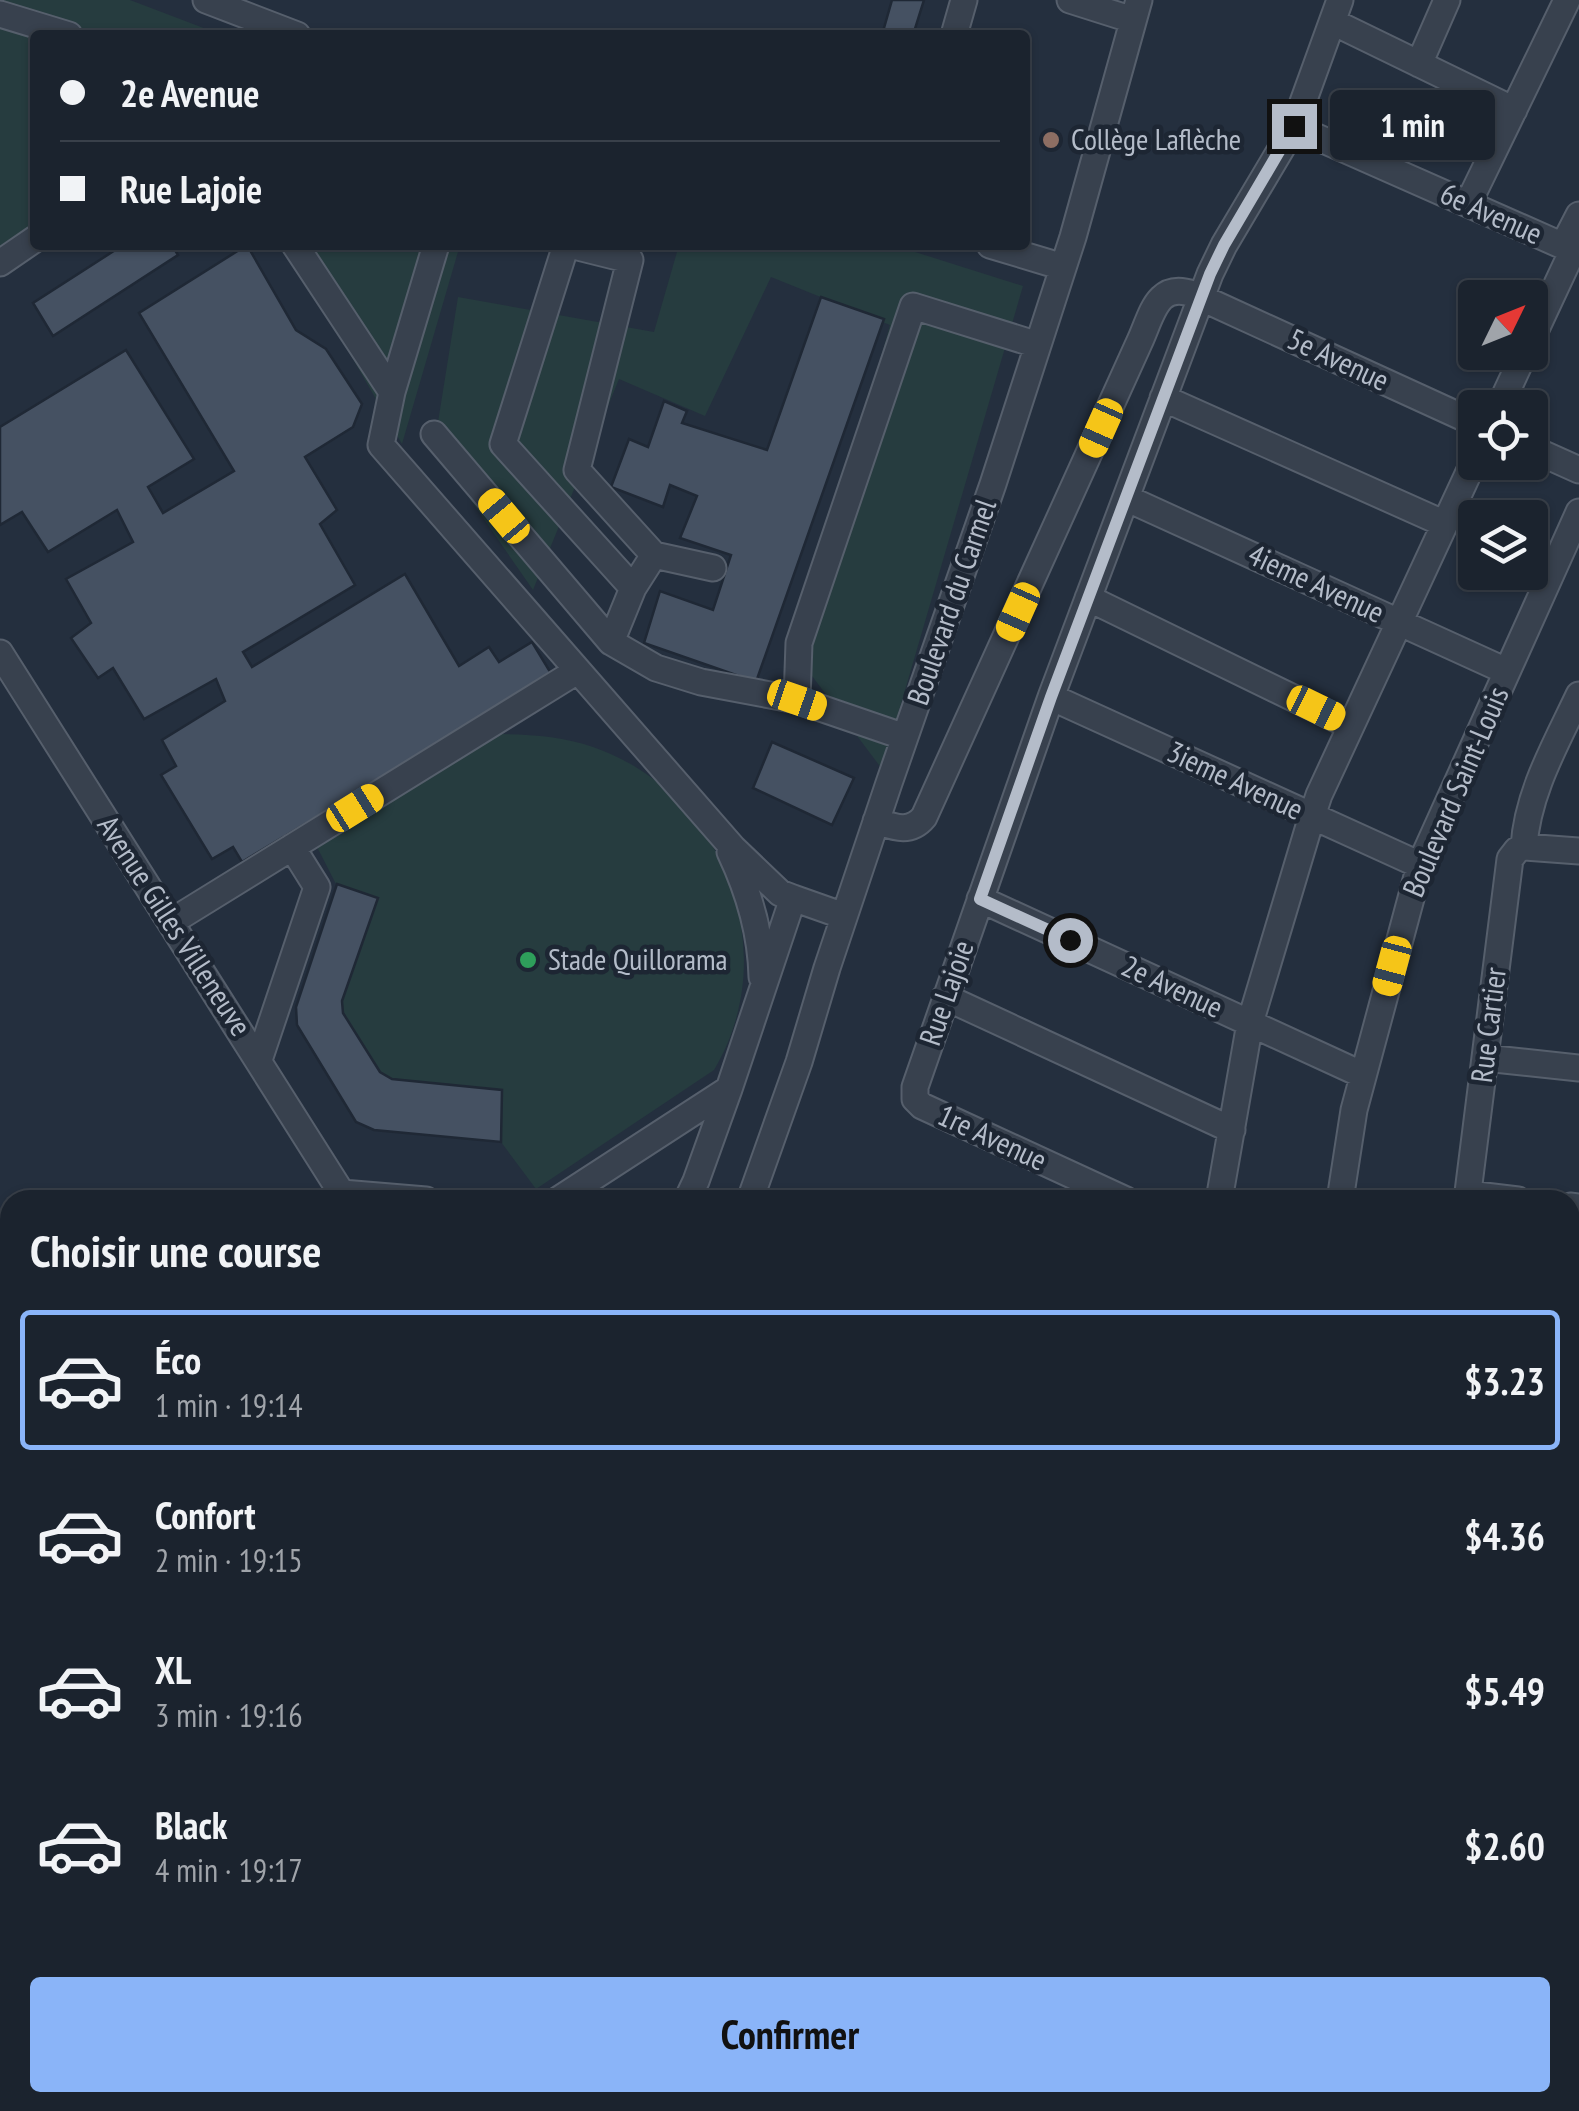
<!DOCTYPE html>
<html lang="fr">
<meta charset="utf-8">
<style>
body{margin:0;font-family:"PT Sans Narrow",sans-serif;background:#242b36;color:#f1f3f6;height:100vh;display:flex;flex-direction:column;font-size:38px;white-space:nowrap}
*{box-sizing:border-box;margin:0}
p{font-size:32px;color:#a0a4aa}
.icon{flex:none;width:55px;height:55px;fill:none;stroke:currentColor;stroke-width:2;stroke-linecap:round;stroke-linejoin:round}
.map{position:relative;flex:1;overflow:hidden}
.drawer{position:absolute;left:0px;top:1190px;width:1580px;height:922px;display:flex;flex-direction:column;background:#1b232e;border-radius:30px 30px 0 0;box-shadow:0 2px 8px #0004,0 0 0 2px #39404a}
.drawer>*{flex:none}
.guide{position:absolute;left:30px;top:30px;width:1000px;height:220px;border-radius:10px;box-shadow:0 2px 8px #0004,0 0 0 2px #39404a;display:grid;align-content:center;height:220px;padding:0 30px;background:#1b232e}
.needle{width:65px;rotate:47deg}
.fabs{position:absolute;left:1458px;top:280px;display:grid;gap:20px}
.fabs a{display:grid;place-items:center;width:90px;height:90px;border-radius:10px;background:#1b232e;box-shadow:0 2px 8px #0004,0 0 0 2px #39404a;font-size:50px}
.end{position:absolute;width:45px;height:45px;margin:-22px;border:12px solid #b4bcc9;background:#111;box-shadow:0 0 0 5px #111}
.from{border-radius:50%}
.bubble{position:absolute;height:70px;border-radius:10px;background:#1b232e;box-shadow:0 2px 8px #0004,0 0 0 2px #39404a;font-size:32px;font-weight:700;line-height:70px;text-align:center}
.car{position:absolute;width:30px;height:60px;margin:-30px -15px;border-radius:12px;box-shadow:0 0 8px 2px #0007;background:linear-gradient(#f5c518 24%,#345 0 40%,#f5c518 0 76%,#345 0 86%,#f5c518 0)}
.guide b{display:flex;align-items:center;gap:35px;height:95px;font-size:38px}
.guide b+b{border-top:2px solid #39404a}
.guide i{width:25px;height:25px;background:#f1f3f6}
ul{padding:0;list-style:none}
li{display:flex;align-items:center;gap:30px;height:140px;margin:0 20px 15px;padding:0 10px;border:5px solid transparent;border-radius:10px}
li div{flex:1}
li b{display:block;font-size:38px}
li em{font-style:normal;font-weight:700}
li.active{border-color:#8ab4f8}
li>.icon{width:90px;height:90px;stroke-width:1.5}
h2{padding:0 30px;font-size:45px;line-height:120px}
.primary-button{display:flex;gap:20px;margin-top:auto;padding:20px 30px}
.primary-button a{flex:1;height:115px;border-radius:10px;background:#8ab4f8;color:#111;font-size:40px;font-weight:700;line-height:115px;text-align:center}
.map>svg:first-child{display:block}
</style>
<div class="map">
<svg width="1579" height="2111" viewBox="0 0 1579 2111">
<rect width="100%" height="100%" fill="#242f3e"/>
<path fill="#263c3f" d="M0 0H130L222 35H35V245H50L0 277Z
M287 245H460L402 444Z
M679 245H893L1023 286 882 769 809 672 806 626 890 325 771 277 705 416 619 379 533 590 434 447 458 297 654 332Z
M494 734C527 734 562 736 593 747 724 792 785 951 714 1070L536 1189 501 1142 356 1122 297 1025 296 1007 337 886 317 847Z
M1575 1269 1579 1270V1479L1570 1517V1307Z
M643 2102 647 2111H167L163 2103Z"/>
<path fill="#455162" stroke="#1f2835" stroke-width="2.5" d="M892 0H924L913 35H882Z
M123 245H172L178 255 53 336 33 303Z
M247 245 296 330 326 349 362 404 353 427 305 457 337 510 320 524 355 585 243 652 252 667 405 574 459 666 489 647 499 662 532 642 552 675 242 862 233 847 212 859 161 775 176 766 162 740 225 701 216 679 144 719 113 668 98 678 71 638 91 623 66 579 133 542 117 510 48 552 22 512 0 525V427L126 350 194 459 148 487 163 513 234 471 139 313Z
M821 297 884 319 756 682 644 643 660 591 713 610 731 555 680 538 697 496 670 485 663 507 611 487 629 439 648 447 664 401 687 411 682 423 767 450Z
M772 742 854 778 832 825 753 788Z
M337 884 378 898 342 1001 343 1013 380 1072 392 1079 502 1090 501 1142 374 1130 356 1122 297 1025 296 1007Z
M10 1623V1724L0 1710V1629Z"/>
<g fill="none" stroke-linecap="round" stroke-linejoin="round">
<g stroke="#565f6c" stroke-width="29">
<path id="minor" d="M206 0 297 35
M1070 0 1133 20
M0 14 69 35
M1333 22 1514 110
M954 35 964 0
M1419 64 1447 0
M1294 127 1579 253
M1468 204 1567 0
M295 245 392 392
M436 245 392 392 381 445 733 848 780 893 793 898
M566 245 503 444 633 588
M570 245 630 260 577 470 654 555 633 588 611 642
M990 245 1063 267
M1563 246 1579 215
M0 263 35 239
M1530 342 1573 250
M1163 398 1445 524
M1499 408 1525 352
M434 434 611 642 656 668 701 682 797 700
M1530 448 1579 470
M1126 498 1506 671
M654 555 713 568
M1088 598 1351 726
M0 653 346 1200
M1051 697 1420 865
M905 737 797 700 799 643 913 306 1038 345
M876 821C894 827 910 834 924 817L1139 343C1152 316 1156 281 1193 294L1475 423
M1524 847C1527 793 1557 742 1579 695
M730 852C749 892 761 933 762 977
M980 899 1363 1075
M171 922 577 671
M945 997 1232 1130
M1485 1058 1579 1068
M259 1060 317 887 292 847
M342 1193 426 1200
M1468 1194 1518 1200
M558 1200 729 1089
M687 1200 696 1181 729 1089 793 898 844 916
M750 1200 799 1062 827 968 889 783 993 484 1073 237 1139 0
M1126 1200 922 1106 915 1099V1087L1051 697 1210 274 1224 245 1294 127 1340 0
M1219 1200 1250 1023 1312 816 1319 795 1475 459
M1340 1200 1354 1110 1420 865 1579 512
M1467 1200 1510 859 1517 850 1524 847 1579 851
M1570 1206 1579 1207
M0 1369 10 1366
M0 1842 10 1858
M1570 2046 1579 2019
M232 2102V2111
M424 2102 428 2111
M580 2102 581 2111
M1318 2102 1339 2109
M367 2111 386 2102
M473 2111 493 2102
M1068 2111 1070 2102
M1115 2111 1117 2102
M1223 2111 1225 2102
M1545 2111 1549 2102"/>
</g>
<g stroke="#414a57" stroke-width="36">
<path id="major" d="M0 2013 10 1999
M0 2077 10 2092
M116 2102 120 2111"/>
</g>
<g stroke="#434c59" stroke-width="41">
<path id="highway" d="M1570 1640 1579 1601
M1570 1822 1579 1790
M1380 2111 1385 2102
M1413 2111 1416 2102
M1464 2111 1467 2102"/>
</g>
<use href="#minor" stroke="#38414e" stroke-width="25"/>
<use href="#major" stroke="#56606e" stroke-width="32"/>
<use href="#highway" stroke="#746855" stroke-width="38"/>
</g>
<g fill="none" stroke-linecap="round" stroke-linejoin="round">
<path stroke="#b4bcc9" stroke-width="12" d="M1070 940 980 899 1051 697 1210 274 1224 245 1294 126"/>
</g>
<circle fill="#8d6e63" stroke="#1d2633" stroke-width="4" cx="1051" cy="140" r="10"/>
<circle fill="#2e9e5b" stroke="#1d2633" stroke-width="4" cx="528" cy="960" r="10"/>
<g text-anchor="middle" stroke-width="9" stroke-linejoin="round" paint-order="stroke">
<g font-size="30" fill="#b4bcc9" stroke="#1d2633" text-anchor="start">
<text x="1071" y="150">Collège Laflèche</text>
<text x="548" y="970">Stade Quillorama</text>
</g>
<g font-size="30" fill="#b4bcc9" stroke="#1d2633">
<text transform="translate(1491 214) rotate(24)" y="10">6e Avenue</text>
<text transform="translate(1338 360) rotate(25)" y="10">5e Avenue</text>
<text transform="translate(1316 584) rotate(25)" y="10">4ieme Avenue</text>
<text transform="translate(952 602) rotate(-71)" y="10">Boulevard du Carmel</text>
<text transform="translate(1235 781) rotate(25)" y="10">3ieme Avenue</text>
<text transform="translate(1456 792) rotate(-67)" y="10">Boulevard Saint-Louis</text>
<text transform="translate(174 926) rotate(57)" y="10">Avenue Gilles Villeneuve</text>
<text transform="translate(1172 987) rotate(25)" y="10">2e Avenue</text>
<text transform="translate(947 993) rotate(-71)" y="10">Rue Lajoie</text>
<text transform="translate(1489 1025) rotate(-83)" y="10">Rue Cartier</text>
<text transform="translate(992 1138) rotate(25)" y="10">1re Avenue</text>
</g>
</g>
</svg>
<div class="fabs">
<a><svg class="needle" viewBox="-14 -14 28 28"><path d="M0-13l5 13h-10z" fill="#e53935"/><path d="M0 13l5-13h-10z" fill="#a0a4aa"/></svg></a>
<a><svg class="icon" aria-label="locate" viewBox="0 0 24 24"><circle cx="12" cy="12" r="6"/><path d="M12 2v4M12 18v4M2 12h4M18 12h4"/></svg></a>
<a><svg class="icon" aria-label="layers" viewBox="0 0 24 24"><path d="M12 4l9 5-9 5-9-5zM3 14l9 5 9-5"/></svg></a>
</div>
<i class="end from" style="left:1070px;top:940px"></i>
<i class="end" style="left:1294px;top:126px"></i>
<div class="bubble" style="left:1330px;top:90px;width:165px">1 min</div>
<i class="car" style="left:1101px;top:428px;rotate:204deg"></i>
<i class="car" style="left:504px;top:516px;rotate:320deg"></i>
<i class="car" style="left:1018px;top:612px;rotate:204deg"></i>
<i class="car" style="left:797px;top:700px;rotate:109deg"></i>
<i class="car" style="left:1316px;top:708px;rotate:116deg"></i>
<i class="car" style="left:355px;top:808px;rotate:58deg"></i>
<i class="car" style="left:1392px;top:966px;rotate:195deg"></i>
<div class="guide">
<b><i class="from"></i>2e Avenue</b>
<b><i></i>Rue Lajoie</b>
</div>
<section class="drawer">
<h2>Choisir une course</h2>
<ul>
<li class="active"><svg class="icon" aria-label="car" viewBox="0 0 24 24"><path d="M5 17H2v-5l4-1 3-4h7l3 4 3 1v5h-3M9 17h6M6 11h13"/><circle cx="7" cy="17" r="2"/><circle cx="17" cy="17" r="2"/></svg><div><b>Éco</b><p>1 min · 19:14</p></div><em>$3.23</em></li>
<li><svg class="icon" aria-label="car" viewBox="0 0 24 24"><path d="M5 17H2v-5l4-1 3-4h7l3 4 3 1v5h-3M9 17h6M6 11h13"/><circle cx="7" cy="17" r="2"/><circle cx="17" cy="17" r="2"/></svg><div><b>Confort</b><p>2 min · 19:15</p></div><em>$4.36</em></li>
<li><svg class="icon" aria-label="car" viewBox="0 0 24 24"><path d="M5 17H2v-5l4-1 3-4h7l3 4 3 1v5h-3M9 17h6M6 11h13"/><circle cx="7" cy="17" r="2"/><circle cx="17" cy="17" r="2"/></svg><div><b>XL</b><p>3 min · 19:16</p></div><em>$5.49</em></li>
<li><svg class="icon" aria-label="car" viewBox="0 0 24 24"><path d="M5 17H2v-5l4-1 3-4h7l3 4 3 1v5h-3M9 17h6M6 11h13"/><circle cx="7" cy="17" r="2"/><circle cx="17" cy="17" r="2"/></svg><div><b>Black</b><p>4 min · 19:17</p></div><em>$2.60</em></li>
</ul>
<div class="primary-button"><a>Confirmer</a></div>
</section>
</div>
